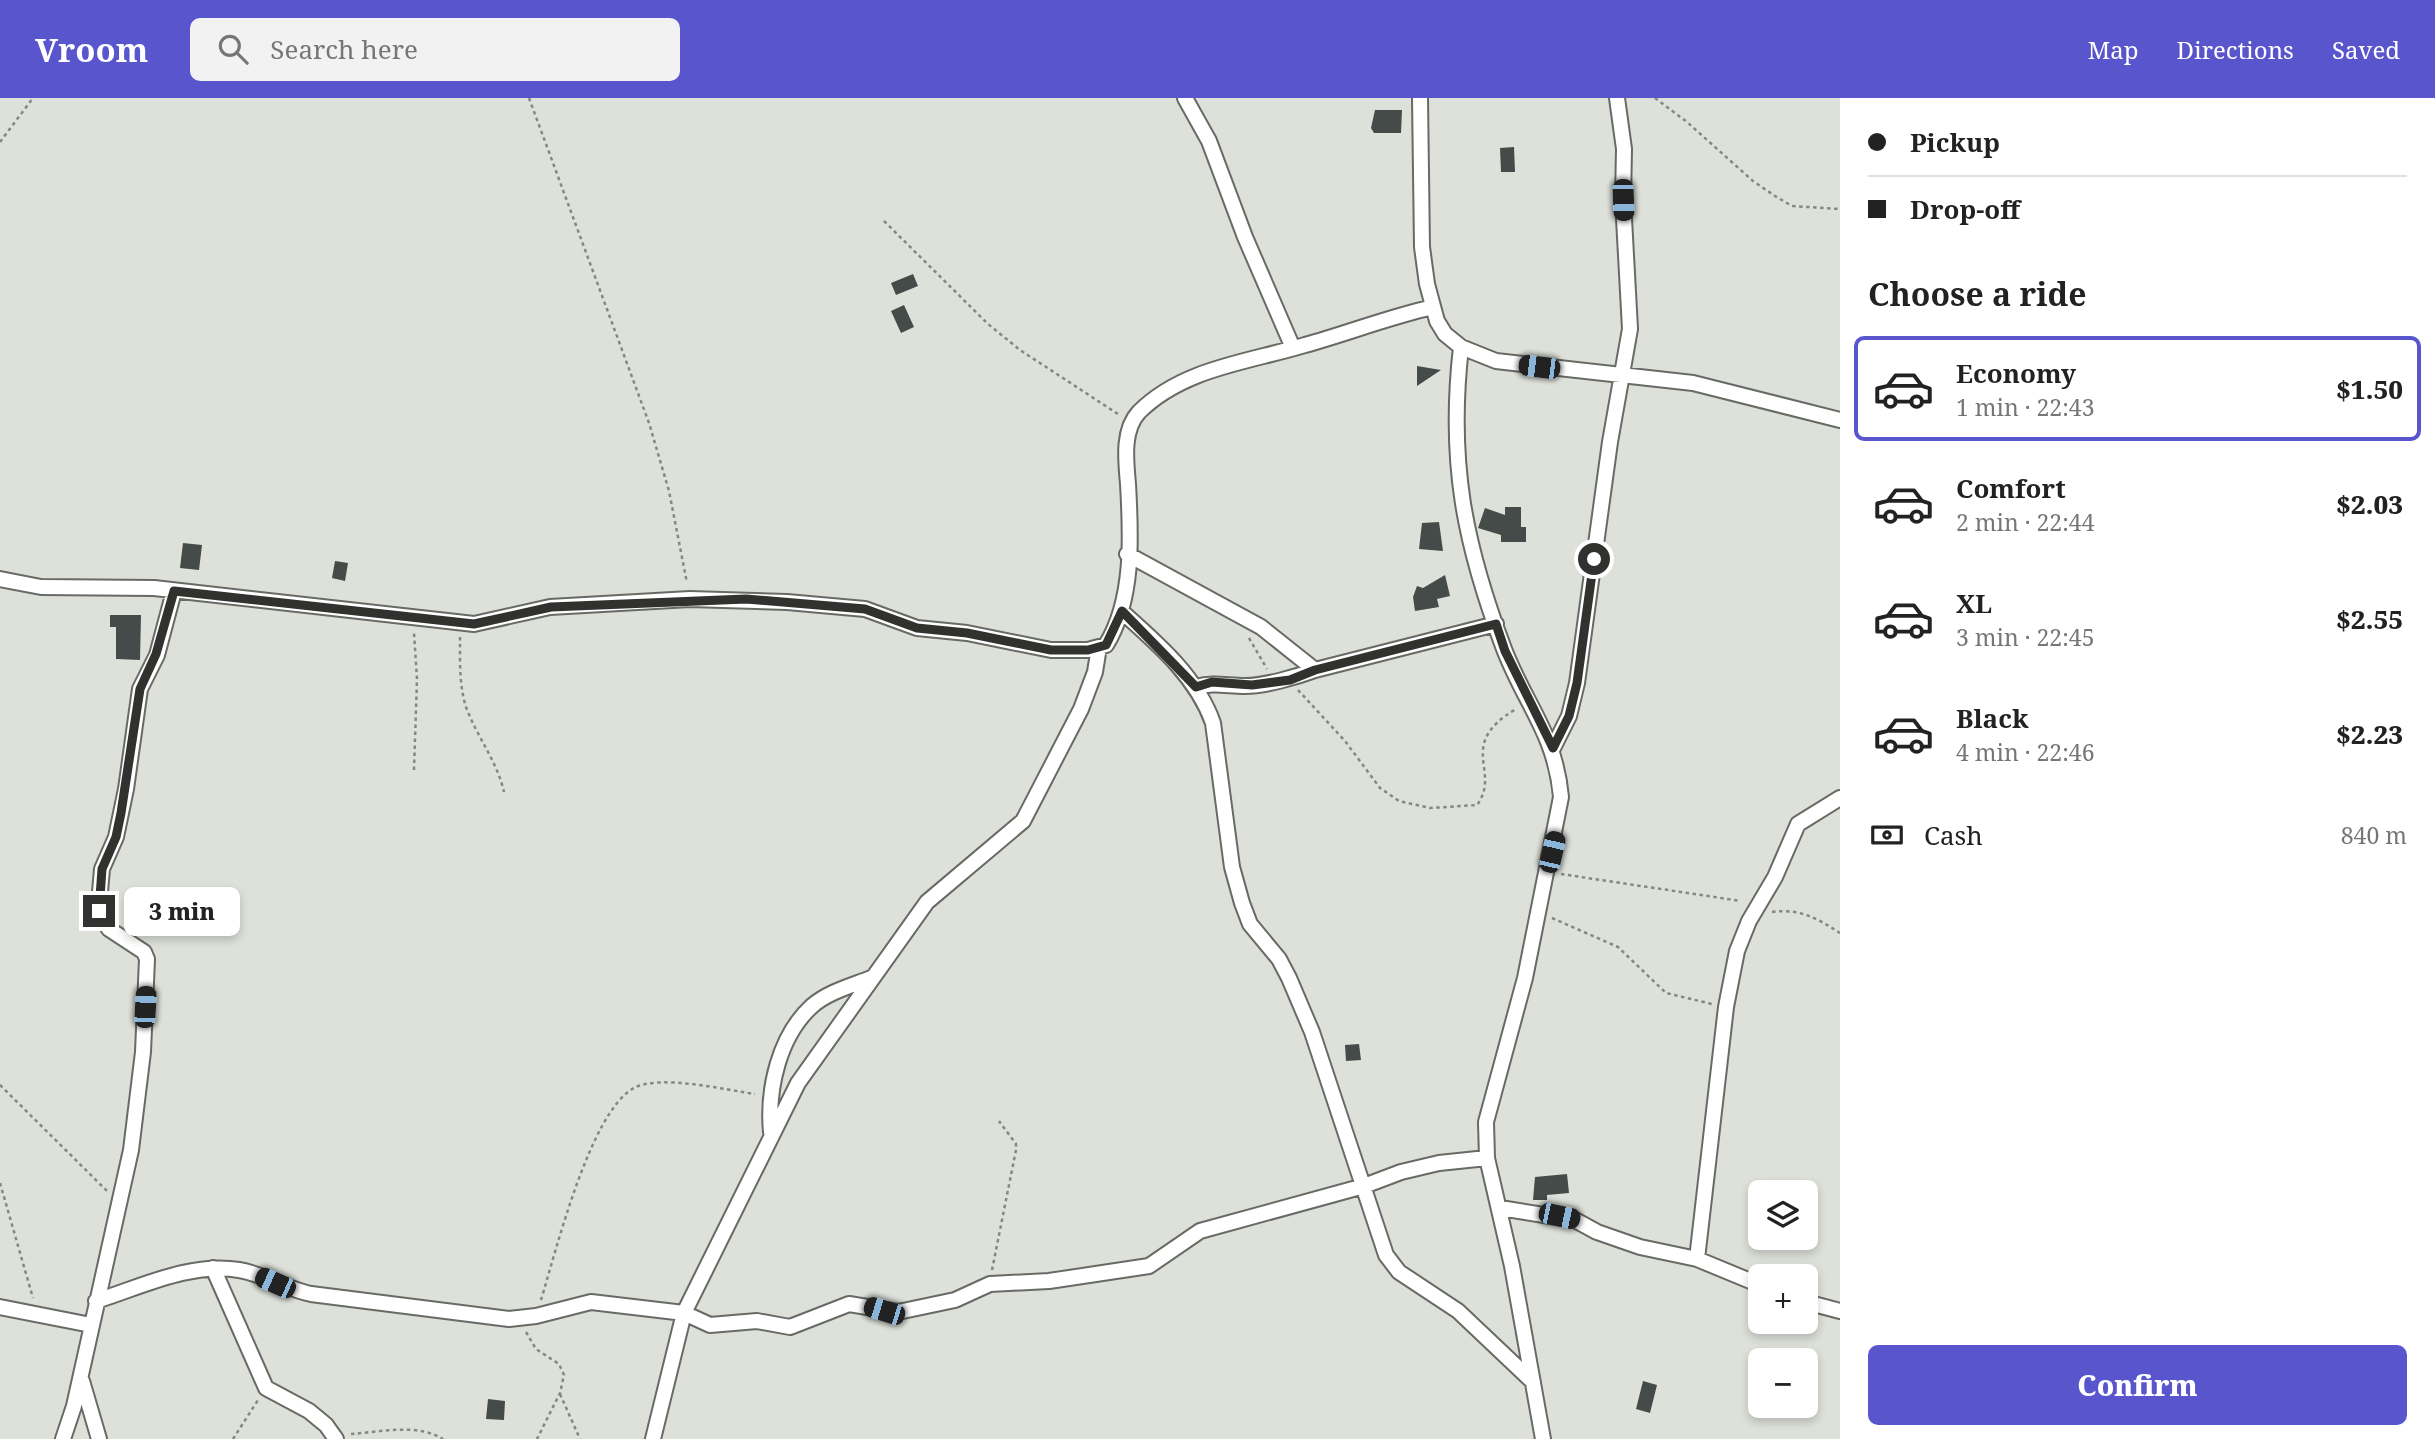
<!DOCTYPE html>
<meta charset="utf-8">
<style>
body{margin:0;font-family:"Noto Serif",serif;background:#f2f2f2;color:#222;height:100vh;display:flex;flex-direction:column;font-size:26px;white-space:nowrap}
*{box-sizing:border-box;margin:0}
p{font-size:23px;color:#767676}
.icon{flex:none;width:38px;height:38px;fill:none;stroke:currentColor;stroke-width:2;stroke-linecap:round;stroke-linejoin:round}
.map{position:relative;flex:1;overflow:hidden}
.drawer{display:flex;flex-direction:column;background:#fff;width:595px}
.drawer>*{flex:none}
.hud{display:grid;align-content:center;height:154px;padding:0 28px;background:#fff}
.fabs{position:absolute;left:1748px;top:1082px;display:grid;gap:14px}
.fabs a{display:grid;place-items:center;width:70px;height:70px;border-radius:10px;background:#fff;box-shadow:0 4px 10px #0003;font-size:35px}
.end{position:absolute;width:32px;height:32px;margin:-16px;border:9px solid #31322f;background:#fff;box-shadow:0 0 0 4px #fff}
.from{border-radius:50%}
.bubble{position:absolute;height:49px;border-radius:10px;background:#fff;box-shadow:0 4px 10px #0003;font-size:23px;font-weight:800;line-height:49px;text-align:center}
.car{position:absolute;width:21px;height:42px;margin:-21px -10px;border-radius:9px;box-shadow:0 0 5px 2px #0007;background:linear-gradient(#222 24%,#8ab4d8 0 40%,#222 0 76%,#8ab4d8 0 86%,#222 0)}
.hud b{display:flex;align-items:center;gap:24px;height:66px;font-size:26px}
.hud b+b{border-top:2px solid #e0e0e0}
.hud i{width:18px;height:18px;background:#222}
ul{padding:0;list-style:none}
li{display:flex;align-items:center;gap:21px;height:105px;margin:0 14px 10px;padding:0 14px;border:4px solid transparent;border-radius:10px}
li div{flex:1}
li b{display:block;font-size:26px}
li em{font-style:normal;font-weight:800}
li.on{border-color:#5955cd}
li>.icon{width:63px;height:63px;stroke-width:1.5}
h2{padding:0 28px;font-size:32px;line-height:84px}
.pay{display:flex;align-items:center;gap:18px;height:77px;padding:0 28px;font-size:26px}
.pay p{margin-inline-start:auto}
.button{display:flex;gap:14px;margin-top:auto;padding:14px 28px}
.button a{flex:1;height:80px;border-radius:10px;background:#5955cd;color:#fff;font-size:28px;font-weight:800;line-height:80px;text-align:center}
header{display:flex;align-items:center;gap:42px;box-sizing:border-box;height:98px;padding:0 35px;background:#5955cd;color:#fff}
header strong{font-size:33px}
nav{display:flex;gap:38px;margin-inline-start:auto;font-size:24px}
.search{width:490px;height:63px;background:#f2f2f2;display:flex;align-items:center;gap:18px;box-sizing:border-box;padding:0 24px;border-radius:10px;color:#767676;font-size:26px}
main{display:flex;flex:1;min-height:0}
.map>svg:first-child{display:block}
</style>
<header>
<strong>Vroom</strong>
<div class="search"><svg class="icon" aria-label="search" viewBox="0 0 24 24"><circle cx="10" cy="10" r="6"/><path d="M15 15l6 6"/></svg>Search here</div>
<nav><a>Map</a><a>Directions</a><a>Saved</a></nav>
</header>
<main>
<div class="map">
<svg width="1840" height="1341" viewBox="0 0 1840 1341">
<rect width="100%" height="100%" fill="#dee1da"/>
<path fill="#454b48" d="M1375 12H1402L1401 35H1374L1371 30Z
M1514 49 1515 74H1501L1500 50Z
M913 176 918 188 896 197 891 185Z
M904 207 914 229 901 235 891 213Z
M1417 268 1441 272 1417 288Z
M1505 409H1521V429H1526V444H1501V437L1478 430 1485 410 1505 417Z
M1439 424 1443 453 1419 451 1422 425Z
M183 445 202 447 199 472 180 470Z
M335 463 348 465 345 483 332 480Z
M1445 477 1450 498 1437 501 1439 509 1415 513 1413 499 1417 488 1423 490Z
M110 517H141L140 562 116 561V529H110Z
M1359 946 1361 962 1346 963 1345 947Z
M1567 1076 1569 1095 1547 1097V1102H1533L1535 1079Z
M1643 1283 1657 1287 1650 1315 1636 1311Z
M488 1301 505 1303 504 1322 486 1321Z"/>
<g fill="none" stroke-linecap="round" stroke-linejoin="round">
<g stroke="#686b65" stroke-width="18">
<path id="street" d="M1185 0 1209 43 1245 139 1293 250
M1420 0 1422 149 1427 186 1437 223 1445 236 1461 249 1496 263 1693 285 1840 322
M1461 249C1448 363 1464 445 1504 551 1526 608 1555 635 1561 699L1525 880 1486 1024 1487 1060 1512 1168 1543 1341
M1127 456 1261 529 1315 572
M0 481 41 489 154 490 474 526 550 509 690 501 787 504 865 511 917 530 967 535 1051 552H1088L1106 547C1134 502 1131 438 1128 386 1126 363 1122 332 1139 314 1183 270 1249 264 1305 247 1348 235 1389 219 1433 209
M1121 513C1157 545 1197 579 1213 625L1232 769 1242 805 1250 826 1279 861 1289 880 1312 934 1386 1157 1399 1174 1458 1213 1533 1284
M1196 589C1214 584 1227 588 1245 588 1265 588 1296 579 1315 572L1496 526
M1553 650 1569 618 1577 585 1610 344 1630 231 1623 102 1624 51 1617 0
M771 1034C767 991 779 938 812 908 828 894 851 888 871 880
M1500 1110 1575 1122 1597 1134 1640 1149 1697 1161 1760 1187
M1697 1161 1726 909 1737 853 1749 823 1775 779 1798 726 1840 700
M213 1170 266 1290 309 1313 326 1327 336 1341
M96 1203C141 1189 190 1164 239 1172 264 1176 286 1191 311 1196L509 1221 536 1218 591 1204 684 1215 710 1227 757 1223 790 1229 849 1206 898 1214 955 1202 990 1186 1049 1183 1149 1168 1200 1133 1364 1088 1401 1074 1439 1065 1487 1060
M1806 1204 1840 1213
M0 1209 91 1227
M82 1283 99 1341
M63 1341 74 1308 131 1052 143 954 147 861 144 854 109 831 102 820 99 805 102 771 116 739 126 691 140 591 157 557 174 493
M653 1341 684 1215 798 985 927 804 1023 723 1081 611 1095 574 1099 549"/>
</g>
<path stroke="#858782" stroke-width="2.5" stroke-dasharray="3.5 3.5" stroke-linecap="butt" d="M529 0 649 325 669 393 687 485
M1655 0 1687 24 1753 83 1775 98 1792 108 1840 111
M0 44 33 0
M884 123 988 226 1020 252 1118 316
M460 539C460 562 459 587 466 609 477 639 497 663 504 694
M1249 540 1267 571
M1298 592 1345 643 1380 690 1399 703 1430 710 1477 707C1502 673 1455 647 1516 611
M414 672 417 581 414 535
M1561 776 1741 803
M1772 814C1800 810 1818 821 1840 835
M1552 820 1618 849 1666 895 1712 906
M0 987 107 1093
M0 1085 33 1200
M992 1172 1016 1052V1046L999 1023
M541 1202C556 1153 590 1014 634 990 660 976 726 992 755 996
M526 1234 536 1251 559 1266 564 1277 560 1295 537 1341
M560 1296 580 1341
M351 1336C381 1334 417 1325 443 1341
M233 1341 258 1302"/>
<use href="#street" stroke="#fff" stroke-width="14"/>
</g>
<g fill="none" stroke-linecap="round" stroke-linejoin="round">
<path stroke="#31322f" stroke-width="9" d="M99 813 102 771 116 739 121 715 140 591 156 556 174 493 474 526 551 509 746 501 865 511 917 530 967 535 1051 552H1088L1106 547 1122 513 1196 589 1212 584 1252 587 1290 582 1315 572 1496 526 1505 553 1553 650 1569 618 1577 585 1594 461"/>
</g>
</svg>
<div class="fabs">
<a><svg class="icon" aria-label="layers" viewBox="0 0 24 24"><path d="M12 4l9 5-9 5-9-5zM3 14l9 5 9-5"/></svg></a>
<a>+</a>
<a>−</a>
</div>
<i class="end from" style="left:1594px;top:461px"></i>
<i class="end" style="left:99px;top:813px"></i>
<div class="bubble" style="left:124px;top:789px;width:116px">3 min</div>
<i class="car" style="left:1623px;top:102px;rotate:178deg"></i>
<i class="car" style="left:1539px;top:269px;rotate:277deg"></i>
<i class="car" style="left:1552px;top:754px;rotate:13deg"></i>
<i class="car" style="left:145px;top:909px;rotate:3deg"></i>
<i class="car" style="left:1559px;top:1118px;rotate:102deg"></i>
<i class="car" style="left:275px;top:1185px;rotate:294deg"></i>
<i class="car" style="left:884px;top:1213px;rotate:287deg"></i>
</div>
<section class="drawer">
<div class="hud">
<b><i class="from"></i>Pickup</b>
<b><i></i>Drop-off</b>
</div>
<h2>Choose a ride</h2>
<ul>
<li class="on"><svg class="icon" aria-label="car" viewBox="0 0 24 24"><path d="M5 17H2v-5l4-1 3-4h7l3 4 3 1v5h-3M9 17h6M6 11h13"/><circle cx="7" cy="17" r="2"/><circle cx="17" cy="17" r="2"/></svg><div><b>Economy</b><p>1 min · 22:43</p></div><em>$1.50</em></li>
<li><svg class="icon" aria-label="car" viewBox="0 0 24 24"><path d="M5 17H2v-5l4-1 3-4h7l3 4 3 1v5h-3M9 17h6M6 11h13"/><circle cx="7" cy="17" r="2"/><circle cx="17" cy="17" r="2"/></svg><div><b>Comfort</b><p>2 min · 22:44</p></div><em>$2.03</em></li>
<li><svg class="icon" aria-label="car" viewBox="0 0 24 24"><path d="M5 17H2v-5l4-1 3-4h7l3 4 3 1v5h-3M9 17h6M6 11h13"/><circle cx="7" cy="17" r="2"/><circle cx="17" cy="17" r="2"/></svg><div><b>XL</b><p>3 min · 22:45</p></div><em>$2.55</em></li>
<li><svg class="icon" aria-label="car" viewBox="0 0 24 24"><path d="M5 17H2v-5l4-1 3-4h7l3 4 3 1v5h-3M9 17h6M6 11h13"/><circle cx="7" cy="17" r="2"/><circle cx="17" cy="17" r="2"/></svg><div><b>Black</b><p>4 min · 22:46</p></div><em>$2.23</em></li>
</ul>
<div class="pay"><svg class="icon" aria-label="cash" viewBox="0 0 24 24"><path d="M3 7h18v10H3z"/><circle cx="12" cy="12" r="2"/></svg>Cash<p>840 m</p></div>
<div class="button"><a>Confirm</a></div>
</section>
</main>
